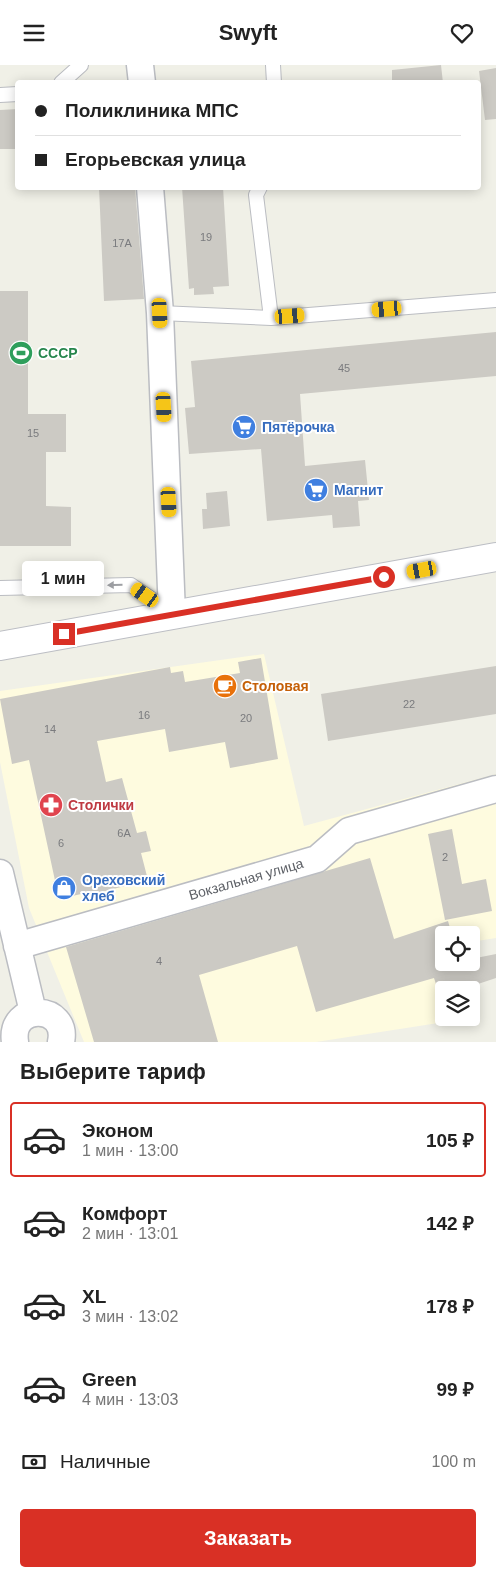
<!DOCTYPE html>
<html lang="ru">
<meta charset="utf-8">
<style>
body{margin:0;font-family:Helvetica,sans-serif;background:#f6f6f6;color:#222;height:100vh;display:flex;flex-direction:column;font-size:19px;white-space:nowrap}
*{box-sizing:border-box;margin:0}
p{font-size:16px;color:#767676}
.icon{flex:none;width:28px;height:28px;fill:none;stroke:currentColor;stroke-width:2;stroke-linecap:round;stroke-linejoin:round}
.map{position:relative;height:977px;overflow:hidden}
.drawer{display:flex;flex-direction:column;background:#fff;flex:1}
.drawer>*{flex:none}
.hud{position:absolute;left:15px;top:15px;width:466px;height:110px;border-radius:5px;box-shadow:0 2px 12px #0003;display:grid;align-content:center;height:110px;padding:0 20px;background:#fff}
.controls{position:absolute;left:435px;top:861px;display:grid;gap:10px}
.controls a{display:grid;place-items:center;width:45px;height:45px;border-radius:5px;background:#fff;box-shadow:0 2px 12px #0003;font-size:25px}
.end{position:absolute;width:22px;height:22px;margin:-11px;border:6px solid #d93025;background:#fff;box-shadow:0 0 0 2px #fff}
.from{border-radius:50%}
.bubble{position:absolute;height:35px;border-radius:5px;background:#fff;box-shadow:0 2px 12px #0003;font-size:16px;font-weight:600;line-height:35px;text-align:center}
.car{position:absolute;width:15px;height:30px;margin:-15px -8px;border-radius:6px;box-shadow:0 0 4px 1px #0007;background:linear-gradient(#f5c518 24%,#345 0 40%,#f5c518 0 76%,#345 0 86%,#f5c518 0)}
.hud b{display:flex;align-items:center;gap:18px;height:48px;font-size:19px}
.hud b+b{border-top:1px solid #e0e0e0}
.hud i{width:12px;height:12px;background:#222}
ul{padding:0;list-style:none}
li{display:flex;align-items:center;gap:15px;height:75px;margin:0 10px 8px;padding:0 10px;border:2px solid transparent;border-radius:5px}
li div{flex:1}
li b{display:block;font-size:19px}
li em{font-style:normal;font-weight:600}
li.on{border-color:#d93025}
li>.icon{width:45px;height:45px;stroke-width:1.5}
h2{padding:0 20px;font-size:22px;line-height:60px}
.pay{display:flex;align-items:center;gap:12px;height:55px;padding:0 20px;font-size:19px}
.pay p{margin-inline-start:auto}
.cta{display:flex;gap:10px;margin-top:auto;padding:10px 20px}
.cta a{flex:1;height:58px;border-radius:5px;background:#d93025;color:#fff;font-size:20px;font-weight:600;line-height:58px;text-align:center}
header{display:flex;justify-content:space-between;align-items:center;height:65px;padding:0 20px;background:#fff;font-size:22px;font-weight:600}
.map>svg:first-child{display:block}
</style>
<header><svg class="icon" aria-label="menu" viewBox="0 0 24 24"><path d="M4 6h16M4 12h16M4 18h16"/></svg>Swyft<svg class="icon" aria-label="heart" viewBox="0 0 24 24"><path d="M12 20l-8-8c-3-5 5-10 8-4 3-6 11-1 8 4z"/></svg></header>
<div class="map">
<svg width="496" height="977" viewBox="0 0 496 977">
<rect width="100%" height="100%" fill="#f0f0e7"/>
<path fill="#fefbdf" fill-rule="evenodd" d="M264 589 304 761 496 709V873L471 877V870H444V898H471V883L477 952 316 977H84L29 843 0 697V626ZM444 925H471V952H444Z"/>
<path fill="#cccac4" d="M441 0 443 18H392V5Z
M496 3V54L485 55 479 6Z
M18 44V84H0V45Z
M99 122H135L144 234 104 236Z
M182 122H223L229 221 213 222 214 229 194 230V223L189 224Z
M0 226H28V349H66V387H46V441L71 442V481H0Z
M496 267V311L300 329 305 401 365 395 369 435 358 436 360 461 333 463 332 450 267 456 261 384 189 389 185 343 195 342 191 296Z
M227 426 230 461 203 464 202 444H207L206 428Z
M261 593 278 694 230 703 225 677 169 687 165 664 97 676 106 717 122 713 137 768 146 766 151 786 141 788 148 815 90 830V827L59 834 29 695 12 699 0 634 170 602 171 608 183 606 185 617 240 608 238 597Z
M496 601V649L328 676 321 629Z
M452 764 462 819 486 814 492 846 445 855 428 769Z
M370 793 394 874 448 856 452 870H444V898H471V894L496 889V913L460 925H438L434 913 316 947 297 881 199 910 218 977H94L66 882Z"/>
<g fill="none" stroke-linecap="round" stroke-linejoin="round">
<g stroke="#bbbdc2" stroke-width="16">
<path id="lane" d="M273 0 274 18
M61 18 81 0
M0 30 18 29
M260 122 256 130 271 253
M160 248 271 253 496 235
M0 523 131 520 172 548"/>
</g>
<g stroke="#bbbdc2" stroke-width="29">
<path id="street" d="M140 0 142 18
M150 122 160 248 172 549
M0 808 33 947
M17 881 317 794 349 766 496 724
M15 977C9 937 69 939 61 977"/>
</g>
<g stroke="#bcbec4" stroke-width="30">
<path id="secondary" d="M0 581 496 492"/>
</g>
<use href="#lane" stroke="#fff" stroke-width="14"/>
<use href="#street" stroke="#fff" stroke-width="26"/>
<use href="#secondary" stroke="#fff" stroke-width="28"/>
</g>
<defs><path id="oneway-solid" d="M-6-.8H1V-3.2L6.5 0L1 3.2V.8H-6Z" transform="scale(1.25)"/></defs>
<use fill="#9ea0a4" href="#oneway-solid" transform="translate(115 520) rotate(179)"/>
<g fill="none" stroke-linecap="round" stroke-linejoin="round">
<path stroke="#d93025" stroke-width="6" d="M64 569 384 512"/>
</g>
<defs>
<g id="stadium-disc" transform="scale(1.25)"><circle r="9.5" fill="#2e9e5b" stroke="#fff"/><path d="M0-5a6.5 5 0 1 0 0 10a6.5 5 0 1 0 0-10ZM-3.5-1.8h7v3.6h-7Z" fill="#fff"/></g>
<g id="supermarket-disc" transform="scale(1.25)"><circle r="9.5" fill="#3f7fe0" stroke="#fff"/><path d="M-6-5.5h2.5l.6 2H6L4.5 2H-2.5L-4.4-4H-6ZM-1.5 3.2a1.3 1.3 0 1 0 .1 0ZM3 3.2a1.3 1.3 0 1 0 .1 0Z" fill="#fff"/></g>
<g id="cafe-disc" transform="scale(1.25)"><circle r="9.5" fill="#e8710a" stroke="#fff"/><path d="M-5.5-4.5H6V0H3Q3 3.5 0 3.5H-2.5Q-5.5 3.5-5.5 0ZM3-3.2v2h1.7v-2ZM-6 4.5H4V6H-6Z" fill="#fff"/></g>
<g id="pharmacy-disc" transform="scale(1.25)"><circle r="9.5" fill="#e0444e" stroke="#fff"/><path d="M-2-6h4v4h4v4h-4v4h-4v-4h-4v-4h4Z" fill="#fff"/></g>
<g id="shop-disc" transform="scale(1.25)"><circle r="9.5" fill="#3f7fe0" stroke="#fff"/><path d="M-5-2.5h2.3a2.7 3.5 0 0 1 5.4 0H5L5.5 6h-11ZM-1.5-2.5h3a1.5 2.3 0 0 0-3 0Z" fill="#fff"/></g>
</defs>
<g fill-rule="evenodd">
<use href="#stadium-disc" x="21" y="288"/>
<use href="#supermarket-disc" x="244" y="362"/>
<use href="#supermarket-disc" x="316" y="425"/>
<use href="#cafe-disc" x="225" y="621"/>
<use href="#pharmacy-disc" x="51" y="740"/>
<use href="#shop-disc" x="64" y="823"/>
</g>
<g text-anchor="middle" stroke-width="4" stroke-linejoin="round" paint-order="stroke">
<g font-size="11" fill="#7a7b7e">
<text x="206" y="176">19</text>
<text x="122" y="182">17А</text>
<text x="344" y="307">45</text>
<text x="33" y="372">15</text>
<text x="409" y="643">22</text>
<text x="144" y="654">16</text>
<text x="246" y="657">20</text>
<text x="50" y="668">14</text>
<text x="124" y="772">6А</text>
<text x="61" y="782">6</text>
<text x="445" y="796">2</text>
<text x="159" y="900">4</text>
</g>
<g font-size="14" font-weight="bold" fill="#27864d" stroke="#fff" text-anchor="start">
<text x="38" y="293">СССР</text>
</g>
<g font-size="14" font-weight="bold" fill="#366cbe" stroke="#fff" text-anchor="start">
<text x="262" y="367">Пятёрочка</text>
<text x="334" y="430">Магнит</text>
<text x="82" y="820">Ореховский<tspan x="82" dy="16">хлеб</tspan></text>
</g>
<g font-size="14" font-weight="bold" fill="#c56008" stroke="#fff" text-anchor="start">
<text x="242" y="626">Столовая</text>
</g>
<g font-size="14" font-weight="bold" fill="#be3a42" stroke="#fff" text-anchor="start">
<text x="68" y="745">Столички</text>
</g>
<g font-size="14" fill="#5e6167" stroke="#fff">
<text transform="translate(246 814) rotate(-16)" y="5">Вокзальная улица</text>
</g>
</g>
</svg>
<div class="controls">
<a><svg class="icon" aria-label="locate" viewBox="0 0 24 24"><circle cx="12" cy="12" r="6"/><path d="M12 2v4M12 18v4M2 12h4M18 12h4"/></svg></a>
<a><svg class="icon" aria-label="layers" viewBox="0 0 24 24"><path d="M12 4l9 5-9 5-9-5zM3 14l9 5 9-5"/></svg></a>
</div>
<i class="end from" style="left:384px;top:512px"></i>
<i class="end" style="left:64px;top:569px"></i>
<div class="bubble" style="left:22px;top:496px;width:82px">1 мин</div>
<i class="car" style="left:387px;top:244px;rotate:265deg"></i>
<i class="car" style="left:160px;top:248px;rotate:177deg"></i>
<i class="car" style="left:290px;top:251px;rotate:86deg"></i>
<i class="car" style="left:164px;top:342px;rotate:177deg"></i>
<i class="car" style="left:169px;top:437px;rotate:177deg"></i>
<i class="car" style="left:422px;top:505px;rotate:260deg"></i>
<i class="car" style="left:145px;top:530px;rotate:305deg"></i>
<div class="hud">
<b><i class="from"></i>Поликлиника МПС</b>
<b><i></i>Егорьевская улица</b>
</div>
</div>
<section class="drawer">
<h2>Выберите тариф</h2>
<ul>
<li class="on"><svg class="icon" aria-label="car" viewBox="0 0 24 24"><path d="M5 17H2v-5l4-1 3-4h7l3 4 3 1v5h-3M9 17h6M6 11h13"/><circle cx="7" cy="17" r="2"/><circle cx="17" cy="17" r="2"/></svg><div><b>Эконом</b><p>1 мин · 13:00</p></div><em>105 ₽</em></li>
<li><svg class="icon" aria-label="car" viewBox="0 0 24 24"><path d="M5 17H2v-5l4-1 3-4h7l3 4 3 1v5h-3M9 17h6M6 11h13"/><circle cx="7" cy="17" r="2"/><circle cx="17" cy="17" r="2"/></svg><div><b>Комфорт</b><p>2 мин · 13:01</p></div><em>142 ₽</em></li>
<li><svg class="icon" aria-label="car" viewBox="0 0 24 24"><path d="M5 17H2v-5l4-1 3-4h7l3 4 3 1v5h-3M9 17h6M6 11h13"/><circle cx="7" cy="17" r="2"/><circle cx="17" cy="17" r="2"/></svg><div><b>XL</b><p>3 мин · 13:02</p></div><em>178 ₽</em></li>
<li><svg class="icon" aria-label="car" viewBox="0 0 24 24"><path d="M5 17H2v-5l4-1 3-4h7l3 4 3 1v5h-3M9 17h6M6 11h13"/><circle cx="7" cy="17" r="2"/><circle cx="17" cy="17" r="2"/></svg><div><b>Green</b><p>4 мин · 13:03</p></div><em>99 ₽</em></li>
</ul>
<div class="pay"><svg class="icon" aria-label="cash" viewBox="0 0 24 24"><path d="M3 7h18v10H3z"/><circle cx="12" cy="12" r="2"/></svg>Наличные<p>100 m</p></div>
<div class="cta"><a>Заказать</a></div>
</section>
